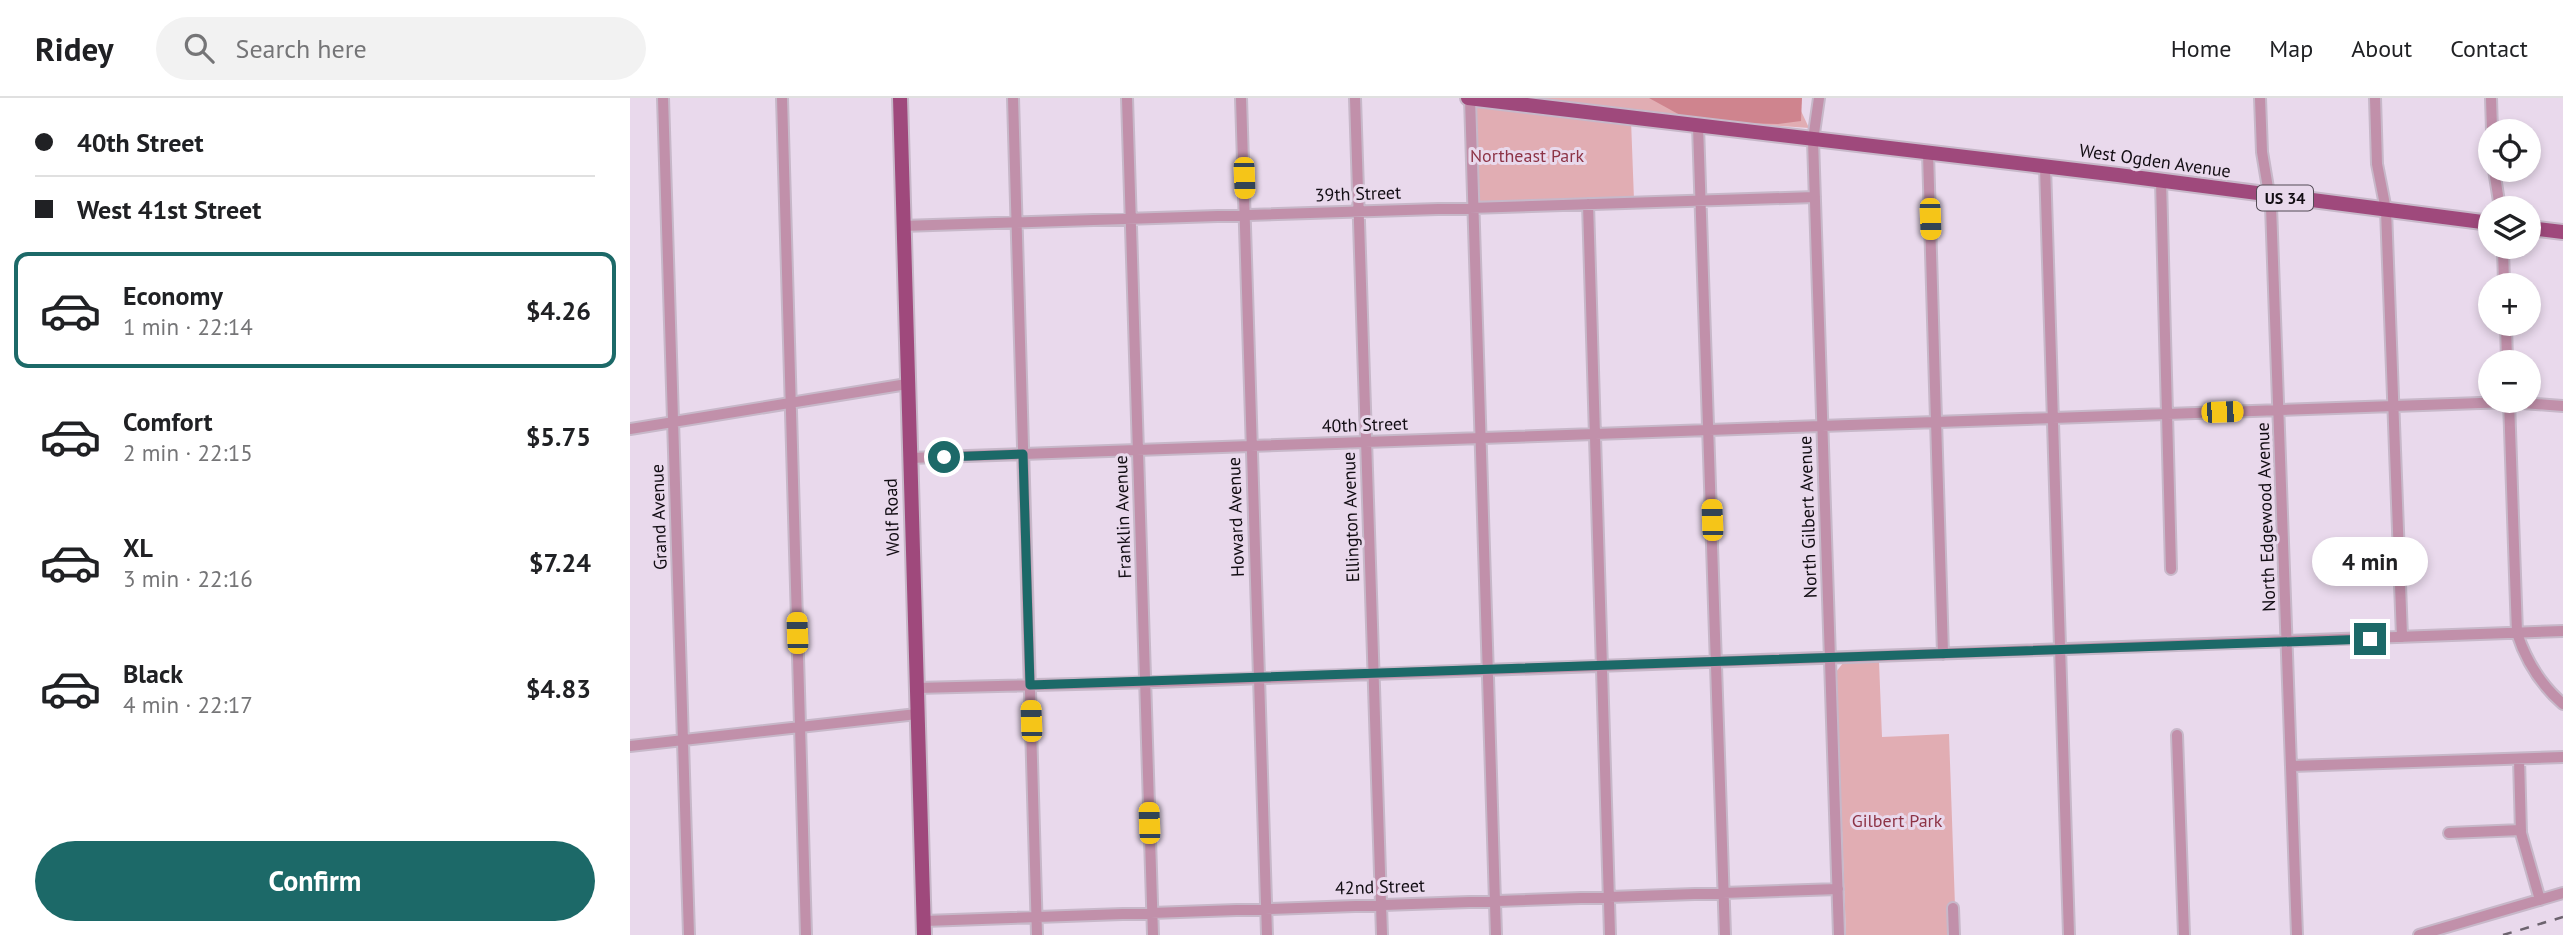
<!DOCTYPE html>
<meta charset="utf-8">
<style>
body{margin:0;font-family:"PT Sans",sans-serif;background:#f2f2f2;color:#202124;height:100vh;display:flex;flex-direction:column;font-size:26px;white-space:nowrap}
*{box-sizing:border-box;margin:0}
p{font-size:23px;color:#757577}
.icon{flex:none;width:38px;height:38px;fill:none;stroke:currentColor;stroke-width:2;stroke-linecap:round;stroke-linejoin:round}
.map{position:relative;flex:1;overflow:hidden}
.panel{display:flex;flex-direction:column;background:#fff;width:630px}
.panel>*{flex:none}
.top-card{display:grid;align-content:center;height:154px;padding:0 35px;background:#fff}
.fabs{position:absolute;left:1848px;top:21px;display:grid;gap:14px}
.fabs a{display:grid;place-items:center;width:63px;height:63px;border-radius:50%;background:#fff;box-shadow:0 4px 10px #0003;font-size:35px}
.end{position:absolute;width:32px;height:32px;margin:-16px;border:9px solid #1c6968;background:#fff;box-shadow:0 0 0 4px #fff}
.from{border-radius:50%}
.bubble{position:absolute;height:49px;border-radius:24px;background:#fff;box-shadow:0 4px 10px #0003;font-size:23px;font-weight:800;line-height:49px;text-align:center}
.car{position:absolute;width:21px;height:42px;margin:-21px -10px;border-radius:9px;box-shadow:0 0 5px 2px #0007;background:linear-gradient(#f5c518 24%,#345 0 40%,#f5c518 0 76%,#345 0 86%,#f5c518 0)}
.top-card b{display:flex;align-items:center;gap:24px;height:66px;font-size:26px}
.top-card b+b{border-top:2px solid #e0e0e0}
.top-card i{width:18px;height:18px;background:#202124}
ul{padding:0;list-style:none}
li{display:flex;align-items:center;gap:21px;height:116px;margin:0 14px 10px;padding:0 21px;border:4px solid transparent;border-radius:14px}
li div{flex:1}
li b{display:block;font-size:26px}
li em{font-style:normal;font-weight:800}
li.selected{border-color:#1c6968}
li>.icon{width:63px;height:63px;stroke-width:1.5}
.primary-button{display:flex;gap:14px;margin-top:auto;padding:14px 35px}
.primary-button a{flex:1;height:80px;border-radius:42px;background:#1c6968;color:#fff;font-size:28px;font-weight:800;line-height:80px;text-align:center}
header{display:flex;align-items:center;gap:42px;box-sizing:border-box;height:98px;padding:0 35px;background:#fff;border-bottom:2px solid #e0e0e0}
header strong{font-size:33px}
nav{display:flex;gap:38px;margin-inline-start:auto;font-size:24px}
.search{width:490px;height:63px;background:#f2f2f2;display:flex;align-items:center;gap:18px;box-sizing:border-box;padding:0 24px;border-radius:38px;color:#757577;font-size:26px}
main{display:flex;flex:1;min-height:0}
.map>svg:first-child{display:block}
</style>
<header>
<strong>Ridey</strong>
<div class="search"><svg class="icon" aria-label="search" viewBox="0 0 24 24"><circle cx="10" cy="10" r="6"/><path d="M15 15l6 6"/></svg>Search here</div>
<nav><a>Home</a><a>Map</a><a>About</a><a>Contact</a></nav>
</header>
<main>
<section class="panel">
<div class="top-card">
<b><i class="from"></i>40th Street</b>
<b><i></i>West 41st Street</b>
</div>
<ul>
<li class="selected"><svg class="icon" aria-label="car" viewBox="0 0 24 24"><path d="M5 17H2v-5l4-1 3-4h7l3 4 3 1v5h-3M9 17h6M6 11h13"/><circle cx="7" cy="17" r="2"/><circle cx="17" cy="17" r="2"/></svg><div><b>Economy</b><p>1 min · 22:14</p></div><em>$4.26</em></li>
<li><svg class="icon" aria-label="car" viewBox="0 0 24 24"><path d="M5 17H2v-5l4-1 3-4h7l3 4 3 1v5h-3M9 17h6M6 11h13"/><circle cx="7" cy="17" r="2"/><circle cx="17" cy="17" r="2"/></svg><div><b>Comfort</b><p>2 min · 22:15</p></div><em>$5.75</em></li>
<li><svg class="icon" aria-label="car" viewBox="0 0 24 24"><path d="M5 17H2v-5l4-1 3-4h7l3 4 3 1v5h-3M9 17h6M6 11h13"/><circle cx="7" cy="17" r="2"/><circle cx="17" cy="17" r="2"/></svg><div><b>XL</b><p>3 min · 22:16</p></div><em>$7.24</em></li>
<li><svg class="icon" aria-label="car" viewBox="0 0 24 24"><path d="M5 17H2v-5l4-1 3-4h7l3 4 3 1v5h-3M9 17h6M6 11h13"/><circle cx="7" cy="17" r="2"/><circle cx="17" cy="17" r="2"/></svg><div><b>Black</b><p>4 min · 22:17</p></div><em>$4.83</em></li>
</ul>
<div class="primary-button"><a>Confirm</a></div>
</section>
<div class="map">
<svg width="1933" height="837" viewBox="0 0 1933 837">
<rect width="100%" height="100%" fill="#e9d9ec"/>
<path fill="#e1adb3" d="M903 0H1165L1179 30 1107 25Z
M844 4 1001 22 1004 102 846 108Z
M1249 564 1252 639 1319 636 1325 808 1317 809 1318 837H1216L1206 574 1213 565Z"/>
<path fill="#cf848e" d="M1019 0H1172L1171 23 1148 26 1107 25 1050 17Z"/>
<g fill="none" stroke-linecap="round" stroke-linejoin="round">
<g stroke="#c7b8c9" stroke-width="14">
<path id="minor" d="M33 0 59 837
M152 0 176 837
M383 0 407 837
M497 0 523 837
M611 0 637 837
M725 0 752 837
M840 0 866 837
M1189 0 1183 42 1209 837
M1630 0 1632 54 1641 108 1667 837
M1745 0 1747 66 1756 112 1772 539
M1861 0 1862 33
M1068 28 1095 837
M1298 55 1313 556
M1415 68 1439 837
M1864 72 1870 110
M1531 83 1541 471
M958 106 980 837
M272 128 1185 99
M1873 149 1874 187
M1876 226 1877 264
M1879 303 1887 535C1896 563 1910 586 1933 606
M0 331 277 286
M279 360 1879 304 1933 308
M286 590 525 584 1933 533
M1547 637 1554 837
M0 648 287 616
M1889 661 1891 735 1910 802
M1662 668 1933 659
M1819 735 1891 732
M1323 810 1324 837
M294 823 1208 791
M1789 837 1933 795"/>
</g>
<g stroke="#c7b8c9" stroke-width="18">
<path id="major" d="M270 0 294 837
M838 0 1488 77 1860 125
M1899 130 1933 134"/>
</g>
<use href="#minor" stroke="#c190aa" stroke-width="10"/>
<use href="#major" stroke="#9f497c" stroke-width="14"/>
<path stroke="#6c636e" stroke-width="2.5" stroke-dasharray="9 9" stroke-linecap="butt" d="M1873 837 1933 819"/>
</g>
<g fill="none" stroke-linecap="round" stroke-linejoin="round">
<path stroke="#1c6968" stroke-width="9" d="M314 359 393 356 400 587 1740 541"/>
</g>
<g text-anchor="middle" stroke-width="6" stroke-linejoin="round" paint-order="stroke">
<rect fill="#e9d9ec" stroke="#524a54" stroke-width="2" x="1627" y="87.5" width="56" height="25" rx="5"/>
<g font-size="16" font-weight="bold" fill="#120d13">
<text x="1655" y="106">US 34</text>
</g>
<g font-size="18" fill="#8d3346" stroke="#e9d9ec">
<text x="897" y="64">Northeast Park</text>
<text x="1267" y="729">Gilbert Park</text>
</g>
<g font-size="18" fill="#120d13" stroke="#e9d9ec">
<text transform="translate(1525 63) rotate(8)" y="6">West Ogden Avenue</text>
<text transform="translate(728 96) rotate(-2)" y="6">39th Street</text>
<text transform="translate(735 327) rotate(-2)" y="6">40th Street</text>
<text transform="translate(29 419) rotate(-92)" y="6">Grand Avenue</text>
<text transform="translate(262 419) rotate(-92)" y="6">Wolf Road</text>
<text transform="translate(493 419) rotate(-92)" y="6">Franklin Avenue</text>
<text transform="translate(606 419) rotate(-92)" y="6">Howard Avenue</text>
<text transform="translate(721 419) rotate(-92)" y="6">Ellington Avenue</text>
<text transform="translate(1178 419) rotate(-92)" y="6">North Gilbert Avenue</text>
<text transform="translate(1636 419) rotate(-92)" y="6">North Edgewood Avenue</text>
<text transform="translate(750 789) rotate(-2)" y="6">42nd Street</text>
</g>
</g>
</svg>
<div class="fabs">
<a><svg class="icon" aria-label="locate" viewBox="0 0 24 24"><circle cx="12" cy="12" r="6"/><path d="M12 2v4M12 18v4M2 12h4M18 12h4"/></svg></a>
<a><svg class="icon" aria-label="layers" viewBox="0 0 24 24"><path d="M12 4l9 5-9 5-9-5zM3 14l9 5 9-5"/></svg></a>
<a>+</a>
<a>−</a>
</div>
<i class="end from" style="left:314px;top:359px"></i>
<i class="end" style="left:1740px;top:541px"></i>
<div class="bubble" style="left:1682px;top:439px;width:116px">4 min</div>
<i class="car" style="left:614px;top:80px;rotate:178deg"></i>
<i class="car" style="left:1300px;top:121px;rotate:178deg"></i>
<i class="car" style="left:1592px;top:314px;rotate:88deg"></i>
<i class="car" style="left:1082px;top:422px;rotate:358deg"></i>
<i class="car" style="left:167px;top:535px;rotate:358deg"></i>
<i class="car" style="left:401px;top:623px;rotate:358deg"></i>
<i class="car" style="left:519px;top:725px;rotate:358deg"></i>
</div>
</main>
